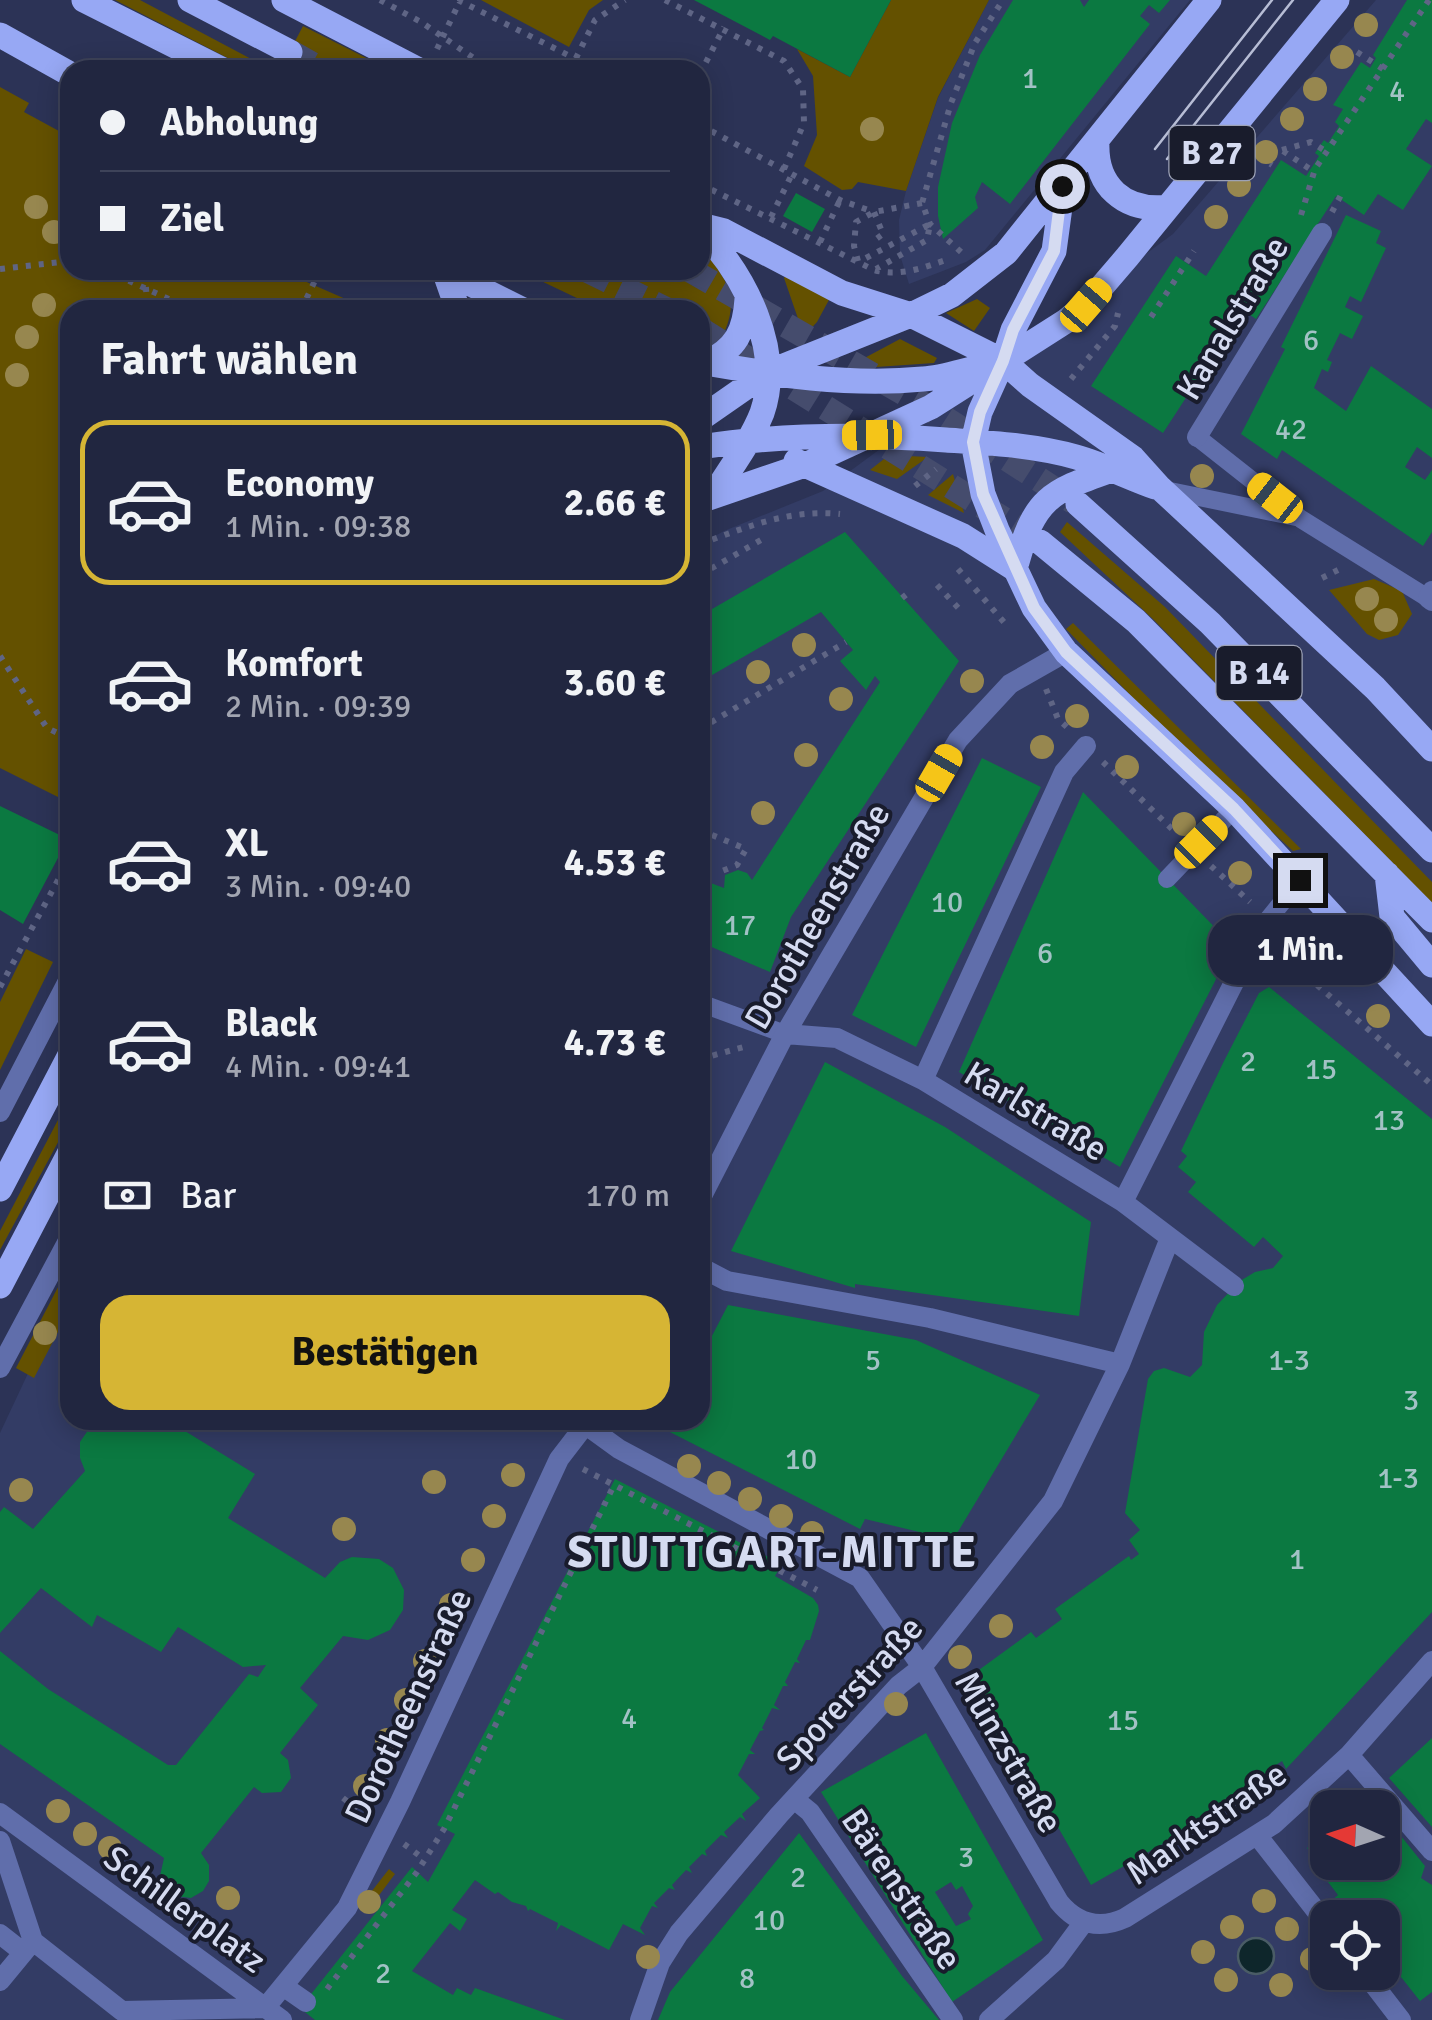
<!DOCTYPE html>
<html lang="de">
<meta charset="utf-8">
<style>
body{margin:0;font-family:Signika,sans-serif;background:#292e47;color:#f1f3f6;height:100vh;display:flex;flex-direction:column;font-size:38px;white-space:nowrap}
*{box-sizing:border-box;margin:0}
p{font-size:32px;color:#a2a5b1}
.icon{flex:none;width:55px;height:55px;fill:none;stroke:currentColor;stroke-width:2;stroke-linecap:round;stroke-linejoin:round}
.map{position:relative;flex:1;overflow:hidden}
.drawer{position:absolute;left:60px;top:300px;width:650px;height:1130px;display:flex;flex-direction:column;background:#212640;border-radius:30px;box-shadow:0 5px 25px #0003,0 0 0 2px #3e4359}
.drawer>*{flex:none}
.guide{position:absolute;left:60px;top:60px;width:650px;height:220px;border-radius:30px;box-shadow:0 5px 25px #0003,0 0 0 2px #3e4359;display:grid;align-content:center;height:220px;padding:0 40px;background:#212640}
.needle{width:65px;rotate:273deg}
.tools{position:absolute;left:1310px;top:1790px;display:grid;gap:20px}
.tools a{display:grid;place-items:center;width:90px;height:90px;border-radius:20px;background:#212640;box-shadow:0 5px 25px #0003,0 0 0 2px #3e4359;font-size:50px}
.end{position:absolute;width:45px;height:45px;margin:-22px;border:12px solid #d5dbf1;background:#111;box-shadow:0 0 0 5px #111}
.from{border-radius:50%}
.bubble{position:absolute;height:70px;border-radius:30px;background:#212640;box-shadow:0 5px 25px #0003,0 0 0 2px #3e4359;font-size:32px;font-weight:700;line-height:70px;text-align:center}
.car{position:absolute;width:30px;height:60px;margin:-30px -15px;border-radius:12px;box-shadow:0 0 8px 2px #0007;background:linear-gradient(#f5c518 24%,#345 0 40%,#f5c518 0 76%,#345 0 86%,#f5c518 0)}
.guide b{display:flex;align-items:center;gap:35px;height:95px;font-size:38px}
.guide b+b{border-top:2px solid #3e4359}
.guide i{width:25px;height:25px;background:#f1f3f6}
ul{padding:0;list-style:none}
li{display:flex;align-items:center;gap:30px;height:165px;margin:0 20px 15px;padding:0 20px;border:5px solid transparent;border-radius:30px}
li div{flex:1}
li b{display:block;font-size:38px}
li em{font-style:normal;font-weight:700}
li.active{border-color:#d6b534}
li>.icon{width:90px;height:90px;stroke-width:1.5}
h2{padding:0 40px;font-size:45px;line-height:120px}
.pay{display:flex;align-items:center;gap:25px;height:110px;padding:0 40px;font-size:38px}
.pay p{margin-inline-start:auto}
.action{display:flex;gap:20px;margin-top:auto;padding:20px 40px}
.action a{flex:1;height:115px;border-radius:30px;background:#d6b534;color:#111;font-size:40px;font-weight:700;line-height:115px;text-align:center}
.map>svg:first-child{display:block}
</style>
<div class="map">
<svg width="1432" height="2020" viewBox="0 0 1432 2020">
<rect width="100%" height="100%" fill="#2c3356"/>
<path fill="#333c65" fill-rule="evenodd" d="M989 0H1190L985 250 966 262 909 284 900 255 899 220 906 191 938 98Z
M1376 0H1432V2020H0V1433L70 1284V1420H700V544L724 531 823 491 1173 234ZM1328 1808H1382V1862H1328ZM1328 1918H1382V1972H1328Z"/>
<path fill="#645100" d="M115 0H140L272 70H251Z
M481 0H603L589 10 569 47Z
M891 0H989L938 97 906 191 858 182 852 189 842 190 804 166 817 135 813 76 797 49 850 77Z
M303 26 390 70H280Z
M0 87 29 103 24 112 70 137V270H307L302 280 371 310H70V803L0 768Z
M700 246C724 276 741 295 724 333L705 343 700 341V310H602L518 270H590L604 277 623 270H700Z
M786 275 830 298 817 322 804 336 784 278Z
M977 299 990 308 974 331 946 313Z
M900 339 937 358 934 363 862 368 858 365 857 362Z
M908 456 928 457 897 479 870 470 884 459Z
M953 474 964 513 928 495Z
M1067 522 1165 607 1432 882V903L1154 620 1060 532Z
M1374 579 1402 591 1412 614 1398 635 1379 640 1367 634 1329 590Z
M1073 623 1301 849 1293 851 1192 758 1066 629Z
M26 949 53 962 0 1070V1002Z
M70 1097V1120L0 1250V1231Z
M70 1264V1309L34 1378 16 1368Z
M389 1869 395 1874 368 1910 361 1905Z"/>
<path fill="#0e262b" stroke="#4a5c66" stroke-width="2.5" d="M1238 1956a18 18 0 1 1 36 0a18 18 0 1 1-36 0Z"/>
<path fill="#0b7941" fill-rule="evenodd" d="M694 0H891L850 77 773 36 770 40Z
M1013 0H1080L1084 7 1089 0H1170L1159 13 1149 5 1140 16 1150 24 1010 204 982 182 975 197 978 208 943 239 938 216V187L952 123 980 55Z
M1407 0H1432V123L1426 119 1406 149 1432 166 1403 210 1378 194 1364 215 1336 196 1256 319 1243 310 1163 433 1091 386 1176 256 1206 276 1281 160 1306 176 1319 156 1315 153 1324 140 1328 143 1339 126 1335 122 1343 109 1333 105 1361 62 1370 68 1376 58 1373 55Z
M796 193 825 209 812 232 783 216Z
M1346 215 1381 231 1376 243 1386 248 1361 302 1350 296 1345 307 1363 316 1352 339 1340 333 1327 360 1332 362 1328 372 1322 369 1314 388 1346 411 1371 366 1432 409V458L1417 447 1405 467 1425 480 1432 470V532L1423 546 1282 450 1277 459 1241 434 1285 349 1281 347Z
M845 532 959 661 791 917 770 972 700 942V879L724 888 725 875 738 870 747 873 752 880 880 682 875 676 866 690 840 661 853 650 821 612 700 682V616Z
M982 758 1041 787 916 1047 852 1015Z
M1083 792 1233 946 1120 1167 959 1072Z
M0 806 68 839 23 924 0 910Z
M1269 987 1432 1119V1612L1286 1769 1282 1761 1273 1767 1279 1777 1091 1885 1047 1808 1041 1813 1025 1785 1031 1781 1012 1749 1006 1752 972 1690 979 1686 972 1675 1031 1632 1036 1638 1062 1619 1055 1609 1129 1556 1131 1560 1139 1554 1129 1540 1140 1530 1125 1513 1148 1379 1154 1371 1164 1368 1190 1377 1202 1365 1204 1332 1217 1305 1240 1281 1255 1272 1273 1268 1283 1256 1263 1237 1254 1247 1188 1192 1196 1182 1178 1167 1187 1156 1181 1151 1223 1063 1259 993Z
M825 1062 945 1127 1091 1222 1079 1316 855 1284V1288L731 1251Z
M728 1305 916 1340 1040 1395 953 1540 865 1519 860 1529 664 1429 669 1420H700V1359Z
M95 1420H138L145 1426 149 1420H167L255 1474 228 1518 325 1578 340 1562 352 1557 379 1559 393 1568 404 1590 403 1610 390 1630 368 1640 343 1636 300 1688 318 1705 280 1753 288 1760 291 1778 281 1792 262 1793 254 1787 201 1853 209 1865V1881L203 1891 191 1898 175 1896 164 1888 160 1876 164 1858 0 1744V1651L48 1689 168 1765H176L249 1674 258 1677 266 1665 243 1667 178 1627 161 1652 97 1615 92 1627 41 1588 0 1633V1512L4 1507 33 1529 85 1471 80 1458V1442Z
M615 1479 782 1564 775 1576 813 1598 818 1605 819 1611 810 1640H806L797 1659 800 1663 795 1662 785 1682 788 1686H783L774 1705 780 1710 772 1708 762 1728 764 1730 760 1731 750 1750 755 1754H749L738 1775 760 1798 742 1814 746 1821 740 1817 724 1832 728 1838 721 1835 705 1851 707 1856 702 1854 689 1867 692 1873 686 1870 672 1885 675 1890 669 1888 654 1903 658 1908 652 1906 640 1928 645 1935 623 1924 609 1950 561 1925 556 1931 558 1923 530 1909 528 1911 526 1906 512 1902 498 1892 495 1894 475 1880 452 1910 467 1919 460 1931 450 1923 412 1971 453 1995 457 1988 471 1995 475 1988 565 2020H315L300 2008 412 1867 428 1882 455 1834 437 1825Z
M926 1733 1043 1940 952 2002 821 1792ZM951 1882 956 1890 962 1886 973 1906 968 1914 971 1919 956 1926 935 1892Z
M1432 1738V1827L1389 1778Z
M1382 1827 1392 1838 1401 1836 1425 1866 1421 1878 1432 1885V1992L1420 2001 1382 1953V1918H1346L1341 1915 1331 1901 1338 1895 1312 1861 1316 1859 1307 1848 1328 1832V1862H1382Z
M799 1833 902 1976 939 2020H658L670 1992Z"/>
<g fill="none" stroke-linecap="round" stroke-linejoin="round">
<path stroke="#454c6d" stroke-width="25" stroke-dasharray="25 12" stroke-linecap="butt" d="M290 52 322 70
M587 270 667 310
M690 270 921 403 1074 502
M700 329 1040 542"/>
<path stroke="#5f6585" stroke-width="6" stroke-dasharray="5 8" stroke-linecap="butt" d="M380 0 421 22 491 70
M458 0 598 70
M665 0 784 61 803 89 804 123 784 169
M437 49 460 1
M1357 52 1383 69
M570 70 595 20 625 0
M700 74 724 27
M700 125 840 200 874 212 883 234 872 242
M1248 150 1272 165
M1282 150 1311 142 1327 152
M1283 151 1310 169
M700 184 874 270C899 277 922 268 946 260
M1332 212 1343 191
M1301 215 1315 169 1429 0
M771 217 792 174
M820 242 840 200
M961 252 930 224 922 203 951 103 975 43 1003 0
M866 258 930 224 927 240 876 269
M858 261 854 246 856 222 874 212 922 203
M0 269 70 261
M105 270 193 310
M305 270 318 275
M146 287 147 310
M301 310 320 270
M1151 317 1194 251
M1071 379 1115 326 1118 313
M915 486 936 469
M700 544C747 527 789 509 840 514
M958 569 1009 628
M700 575 766 537
M1322 578 1338 570
M937 585 962 612
M902 598 912 590
M0 656 47 728 70 739
M1046 689 1058 719 1069 729
M700 715 707 725
M700 729 846 642
M1103 762 1177 834
M700 830 746 849 737 865 722 871 725 875
M1211 866 1250 902
M1278 951 1432 1085
M0 987 70 858
M700 1059 747 1046
M583 1469 817 1590
M343 1798 366 1816
M404 1844 424 1859
M327 1989 417 1872 444 1829 615 1483"/>
<path stroke="#606eab" stroke-width="18" d="M1197 437 1301 519 1428 598
M1165 490 1296 517
M1167 879 1234 809
M1262 927 1300 880
M700 1003 785 1034"/>
<path stroke="#606eab" stroke-width="20" d="M1197 437 1322 233
M1432 591 1428 598 1432 601
M785 1034 837 1038 923 1080 1123 1202 1234 1286
M923 1080 1064 772 1086 746
M0 1112 70 977
M700 1200 785 1034 958 740 1010 684 1066 652
M1123 1202 1262 927
M700 1267 727 1281 930 1318 1120 1364
M0 1368 70 1237
M579 1420 619 1449 860 1578 922 1667 1059 1902C1077 1924 1099 1930 1125 1918L1274 1824 1349 1755 1432 1661
M1349 1755 1432 1851
M794 1799 810 1812 953 2020
M0 1813 282 2020
M1257 1835 1328 1926
M0 1841 33 1941 122 2011 265 2008
M0 1934 23 1952
M1364 1972 1401 2020
M0 1981 33 1941
M283 1986 306 2002
M265 2008 347 1908 400 1802 559 1459 589 1420
M640 2020 660 1963 679 1933 779 1815 899 1685 922 1667 1053 1501 1120 1364 1170 1238
M989 2020 1056 1960 1084 1922"/>
<path stroke="#97a8f4" stroke-width="25" d="M84 0 223 70
M190 0 290 52
M284 0 419 70
M0 35 70 74
M1097 142C1095 186 1124 212 1168 207
M1063 185 1054 251 1013 330 1003 361 980 412 973 442 983 494 997 530 1034 608 1066 652 1234 809 1432 1024
M700 225 724 231 842 293 911 315 1003 361 1030 385 1133 458 1160 488 1375 688 1432 749
M700 229C744 273 784 350 762 413 751 441 731 467 715 493
M443 270 523 310
M444 270 458 310
M700 362C772 375 850 386 923 379 943 378 964 370 984 366
M706 363C736 349 745 331 747 299
M700 419 766 373 911 315 952 295 1006 253 1209 0
M700 447C782 434 863 434 946 440 989 443 1034 445 1076 457 1102 464 1129 478 1155 487
M796 461 963 536 1015 569
M700 501 805 465 931 407 1066 321 1086 305 1128 256 1337 0
M1078 504 1210 623 1432 850
M1040 542 1136 621 1432 920
M1017 562C1035 499 1049 492 1109 471
M1387 874 1392 917 1432 965
M0 1189 70 1055
M0 1286 70 1152"/>
<path stroke="#b7bdd5" stroke-width="2.5" d="M1155 149 1272 0
M1167 159 1293 0"/>
</g>
<g fill="#97874f">
<circle cx="1366" cy="25" r="12"/>
<circle cx="1342" cy="57" r="12"/>
<circle cx="1315" cy="89" r="12"/>
<circle cx="1292" cy="119" r="12"/>
<circle cx="872" cy="129" r="12"/>
<circle cx="1266" cy="152" r="12"/>
<circle cx="1239" cy="185" r="12"/>
<circle cx="36" cy="207" r="12"/>
<circle cx="1216" cy="217" r="12"/>
<circle cx="54" cy="232" r="12"/>
<circle cx="44" cy="305" r="12"/>
<circle cx="27" cy="337" r="12"/>
<circle cx="17" cy="375" r="12"/>
<circle cx="1202" cy="476" r="12"/>
<circle cx="1367" cy="599" r="12"/>
<circle cx="1386" cy="620" r="12"/>
<circle cx="804" cy="645" r="12"/>
<circle cx="758" cy="672" r="12"/>
<circle cx="972" cy="681" r="12"/>
<circle cx="841" cy="699" r="12"/>
<circle cx="1077" cy="716" r="12"/>
<circle cx="1042" cy="747" r="12"/>
<circle cx="806" cy="755" r="12"/>
<circle cx="1127" cy="767" r="12"/>
<circle cx="763" cy="813" r="12"/>
<circle cx="1184" cy="824" r="12"/>
<circle cx="1240" cy="873" r="12"/>
<circle cx="1301" cy="935" r="12"/>
<circle cx="1378" cy="1016" r="12"/>
<circle cx="45" cy="1333" r="12"/>
<circle cx="689" cy="1466" r="12"/>
<circle cx="513" cy="1475" r="12"/>
<circle cx="434" cy="1482" r="12"/>
<circle cx="719" cy="1483" r="12"/>
<circle cx="21" cy="1490" r="12"/>
<circle cx="750" cy="1499" r="12"/>
<circle cx="494" cy="1516" r="12"/>
<circle cx="781" cy="1516" r="12"/>
<circle cx="344" cy="1529" r="12"/>
<circle cx="812" cy="1533" r="12"/>
<circle cx="473" cy="1560" r="12"/>
<circle cx="451" cy="1605" r="12"/>
<circle cx="1001" cy="1626" r="12"/>
<circle cx="960" cy="1657" r="12"/>
<circle cx="425" cy="1661" r="12"/>
<circle cx="406" cy="1700" r="12"/>
<circle cx="896" cy="1704" r="12"/>
<circle cx="387" cy="1740" r="12"/>
<circle cx="365" cy="1786" r="12"/>
<circle cx="58" cy="1811" r="12"/>
<circle cx="85" cy="1834" r="12"/>
<circle cx="110" cy="1848" r="12"/>
<circle cx="228" cy="1898" r="12"/>
<circle cx="1264" cy="1901" r="12"/>
<circle cx="369" cy="1902" r="12"/>
<circle cx="1232" cy="1927" r="12"/>
<circle cx="1287" cy="1929" r="12"/>
<circle cx="1203" cy="1952" r="12"/>
<circle cx="648" cy="1957" r="12"/>
<circle cx="1312" cy="1959" r="12"/>
<circle cx="1226" cy="1980" r="12"/>
<circle cx="1281" cy="1985" r="12"/>
</g>
<g fill="none" stroke-linecap="round" stroke-linejoin="round">
<path stroke="#d5dbf1" stroke-width="12" d="M1062 186 1054 251 1013 330 1003 361 980 412 973 442 983 494 1034 608 1066 652 1234 809 1300 880"/>
</g>
<g text-anchor="middle" stroke-width="8" stroke-linejoin="round" paint-order="stroke">
<g font-size="30" fill="#a2c2c5">
<text x="1030" y="88">1</text>
<text x="1397" y="101">4</text>
<text x="1311" y="350">6</text>
<text x="1291" y="439">42</text>
<text x="947" y="912">10</text>
<text x="740" y="935">17</text>
<text x="1045" y="963">6</text>
<text x="1248" y="1071">2</text>
<text x="1321" y="1079">15</text>
<text x="1389" y="1130">13</text>
<text x="873" y="1370">5</text>
<text x="1289" y="1370">1-3</text>
<text x="1411" y="1410">3</text>
<text x="801" y="1469">10</text>
<text x="1398" y="1488">1-3</text>
<text x="1297" y="1569">1</text>
<text x="629" y="1728">4</text>
<text x="1123" y="1730">15</text>
<text x="966" y="1867">3</text>
<text x="798" y="1887">2</text>
<text x="769" y="1930">10</text>
<text x="383" y="1983">2</text>
<text x="747" y="1988">8</text>
</g>
<g fill="#191c2c" stroke="#9da2b6" stroke-width="2.5">
<rect x="1169.5" y="126" width="85" height="54" rx="8"/>
<rect x="1216.5" y="646" width="85" height="54" rx="8"/>
</g>
<g font-size="32" font-weight="bold" fill="#d5dbf1">
<text x="1212" y="164">B 27</text>
<text x="1259" y="684">B 14</text>
</g>
<g font-size="35" fill="#d5dbf1" stroke="#191c2c">
<text transform="translate(1232 318) rotate(-59)" y="12">Kanalstraße</text>
<text transform="translate(817 916) rotate(-60)" y="12">Dorotheenstraße</text>
<text transform="translate(1036 1111) rotate(31)" y="12">Karlstraße</text>
<text transform="translate(849 1693) rotate(-47)" y="12">Sporerstraße</text>
<text transform="translate(408 1706) rotate(-65)" y="12">Dorotheenstraße</text>
<text transform="translate(1009 1752) rotate(60)" y="12">Münzstraße</text>
<text transform="translate(1206 1823) rotate(-35)" y="12">Marktstraße</text>
<text transform="translate(902 1889) rotate(56)" y="12">Bärenstraße</text>
<text transform="translate(185 1909) rotate(36)" y="12">Schillerplatz</text>
</g>
<g font-size="45" font-weight="bold" letter-spacing="2.5" fill="#d5dbf1" stroke="#191c2c">
<text x="773" y="1567">STUTTGART-MITTE</text>
</g>
</g>
</svg>
<div class="tools">
<a><svg class="needle" viewBox="-14 -14 28 28"><path d="M0-13l5 13h-10z" fill="#e53935"/><path d="M0 13l5-13h-10z" fill="#a2a5b1"/></svg></a>
<a><svg class="icon" aria-label="locate" viewBox="0 0 24 24"><circle cx="12" cy="12" r="6"/><path d="M12 2v4M12 18v4M2 12h4M18 12h4"/></svg></a>
</div>
<i class="end from" style="left:1062px;top:186px"></i>
<i class="end" style="left:1300px;top:880px"></i>
<div class="bubble" style="left:1208px;top:915px;width:185px">1 Min.</div>
<i class="car" style="left:1086px;top:305px;rotate:41deg"></i>
<i class="car" style="left:872px;top:435px;rotate:269deg"></i>
<i class="car" style="left:1275px;top:498px;rotate:308deg"></i>
<i class="car" style="left:939px;top:773px;rotate:30deg"></i>
<i class="car" style="left:1201px;top:842px;rotate:45deg"></i>
<div class="guide">
<b><i class="from"></i>Abholung</b>
<b><i></i>Ziel</b>
</div>
<section class="drawer">
<h2>Fahrt wählen</h2>
<ul>
<li class="active"><svg class="icon" aria-label="car" viewBox="0 0 24 24"><path d="M5 17H2v-5l4-1 3-4h7l3 4 3 1v5h-3M9 17h6M6 11h13"/><circle cx="7" cy="17" r="2"/><circle cx="17" cy="17" r="2"/></svg><div><b>Economy</b><p>1 Min. · 09:38</p></div><em>2.66 €</em></li>
<li><svg class="icon" aria-label="car" viewBox="0 0 24 24"><path d="M5 17H2v-5l4-1 3-4h7l3 4 3 1v5h-3M9 17h6M6 11h13"/><circle cx="7" cy="17" r="2"/><circle cx="17" cy="17" r="2"/></svg><div><b>Komfort</b><p>2 Min. · 09:39</p></div><em>3.60 €</em></li>
<li><svg class="icon" aria-label="car" viewBox="0 0 24 24"><path d="M5 17H2v-5l4-1 3-4h7l3 4 3 1v5h-3M9 17h6M6 11h13"/><circle cx="7" cy="17" r="2"/><circle cx="17" cy="17" r="2"/></svg><div><b>XL</b><p>3 Min. · 09:40</p></div><em>4.53 €</em></li>
<li><svg class="icon" aria-label="car" viewBox="0 0 24 24"><path d="M5 17H2v-5l4-1 3-4h7l3 4 3 1v5h-3M9 17h6M6 11h13"/><circle cx="7" cy="17" r="2"/><circle cx="17" cy="17" r="2"/></svg><div><b>Black</b><p>4 Min. · 09:41</p></div><em>4.73 €</em></li>
</ul>
<div class="pay"><svg class="icon" aria-label="cash" viewBox="0 0 24 24"><path d="M3 7h18v10H3z"/><circle cx="12" cy="12" r="2"/></svg>Bar<p>170 m</p></div>
<div class="action"><a>Bestätigen</a></div>
</section>
</div>
